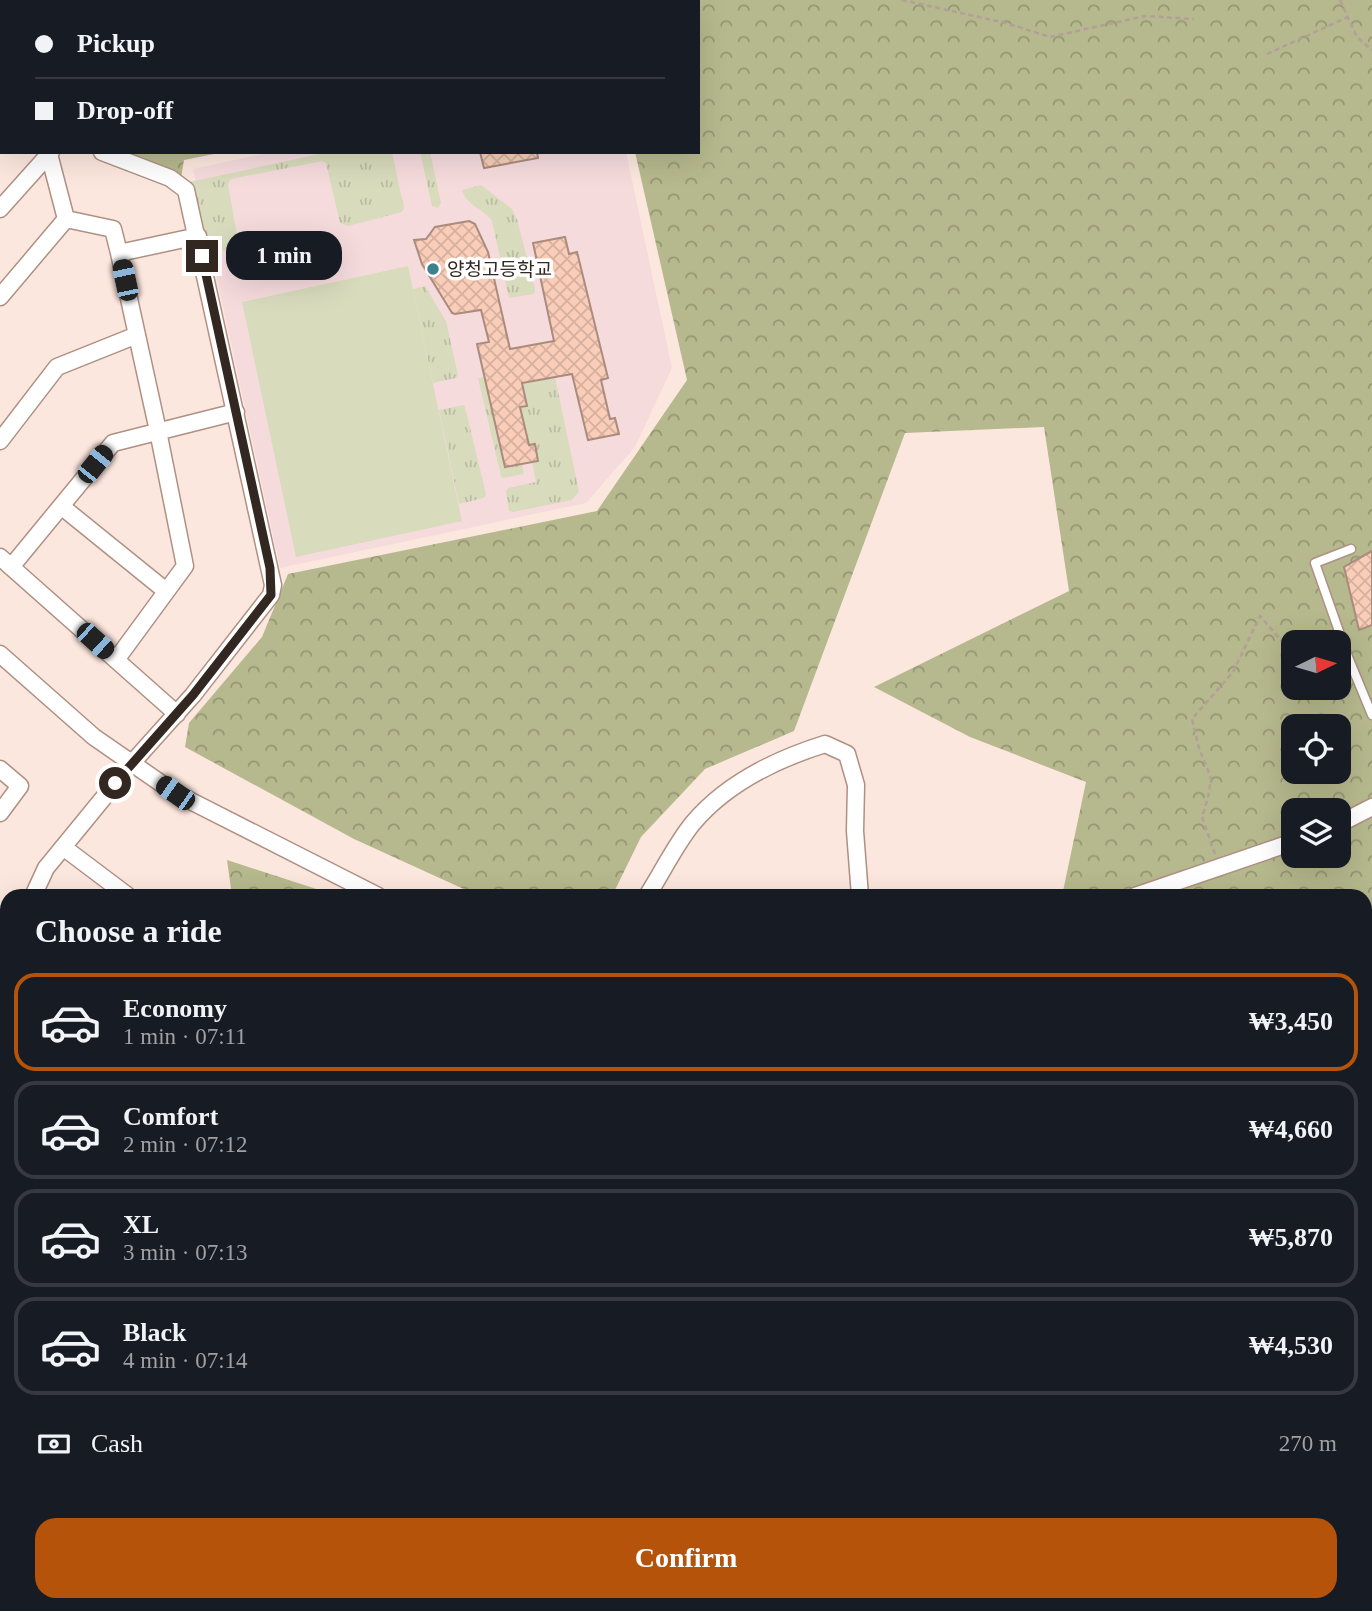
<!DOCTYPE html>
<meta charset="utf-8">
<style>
body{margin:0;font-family:"Times New Roman","Noto Sans KR",serif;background:#242831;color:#f1f3f6;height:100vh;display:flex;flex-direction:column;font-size:26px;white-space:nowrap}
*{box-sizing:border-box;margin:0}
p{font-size:23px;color:#9ea1a6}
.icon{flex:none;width:38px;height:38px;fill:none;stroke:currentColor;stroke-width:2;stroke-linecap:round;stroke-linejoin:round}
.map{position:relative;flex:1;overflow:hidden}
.panel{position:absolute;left:0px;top:889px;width:1372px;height:723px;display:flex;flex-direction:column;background:#171b24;border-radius:21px 21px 0 0;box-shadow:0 7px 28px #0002}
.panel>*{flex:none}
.banner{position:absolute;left:0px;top:0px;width:700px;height:154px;box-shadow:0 7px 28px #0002;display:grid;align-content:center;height:154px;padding:0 35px;background:#171b24}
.needle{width:46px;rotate:85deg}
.controls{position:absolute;left:1281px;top:630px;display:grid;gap:14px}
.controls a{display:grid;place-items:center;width:70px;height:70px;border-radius:14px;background:#171b24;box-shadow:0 7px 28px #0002;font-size:35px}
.end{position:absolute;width:32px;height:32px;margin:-16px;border:9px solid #332721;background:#fff;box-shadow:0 0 0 4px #fff}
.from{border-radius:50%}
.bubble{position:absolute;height:49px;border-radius:21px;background:#171b24;box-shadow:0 7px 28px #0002;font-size:23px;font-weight:800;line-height:49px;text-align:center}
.car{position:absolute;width:21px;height:42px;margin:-21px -10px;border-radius:9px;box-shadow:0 0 5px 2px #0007;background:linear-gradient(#222 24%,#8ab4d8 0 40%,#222 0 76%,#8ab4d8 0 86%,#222 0)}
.banner b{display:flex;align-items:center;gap:24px;height:66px;font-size:26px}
.banner b+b{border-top:2px solid #363941}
.banner i{width:18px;height:18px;background:#f1f3f6}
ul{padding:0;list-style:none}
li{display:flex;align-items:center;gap:21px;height:98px;margin:0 14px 10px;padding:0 21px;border:4px solid #363941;border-radius:21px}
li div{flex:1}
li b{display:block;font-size:26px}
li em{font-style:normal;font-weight:800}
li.selected{border-color:#b45309}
li>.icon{width:63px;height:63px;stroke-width:1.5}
h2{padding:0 35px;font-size:32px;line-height:84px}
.pay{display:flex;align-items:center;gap:18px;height:77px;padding:0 35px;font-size:26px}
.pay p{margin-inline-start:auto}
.cta{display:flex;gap:14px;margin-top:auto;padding:14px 35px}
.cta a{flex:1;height:80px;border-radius:21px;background:#b45309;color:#fff;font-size:28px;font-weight:800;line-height:80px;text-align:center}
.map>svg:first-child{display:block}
</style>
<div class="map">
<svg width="1372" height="1611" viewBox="0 0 1372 1611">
<defs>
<pattern id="grass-tufts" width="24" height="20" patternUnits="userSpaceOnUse" patternTransform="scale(1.75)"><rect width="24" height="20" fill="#d9dbbd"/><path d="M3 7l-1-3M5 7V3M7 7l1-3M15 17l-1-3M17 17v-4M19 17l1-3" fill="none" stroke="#bbbca2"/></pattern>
<pattern id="forest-crowns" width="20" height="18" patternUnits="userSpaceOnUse" patternTransform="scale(1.75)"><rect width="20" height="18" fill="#b6b88d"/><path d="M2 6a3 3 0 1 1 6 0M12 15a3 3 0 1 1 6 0" fill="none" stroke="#959673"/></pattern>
<pattern id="building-cross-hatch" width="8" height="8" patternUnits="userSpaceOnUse" patternTransform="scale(1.75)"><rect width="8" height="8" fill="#f9cdb8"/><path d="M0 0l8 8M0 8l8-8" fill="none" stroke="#d6b09e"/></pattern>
</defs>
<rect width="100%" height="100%" fill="#fce7de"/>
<path fill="#f6dbdd" d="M273 152H626L672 368 635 447 586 503 280 568 193 169Z"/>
<path fill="url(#grass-tufts)" d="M329 152H392L404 208 402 212 348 226 340 223 326 163 323 161 231 179 228 184 239 247 202 256 180 184Z
M420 152H430L441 203 438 208 432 206Z
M481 185 512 209 517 219 535 289 534 294 509 298 492 221C483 208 467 206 462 190Z
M425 286 446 321 458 375 456 378 433 383 413 289Z
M485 377 505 467 522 464 524 474 503 478 501 476 478 378Z
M555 377 579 492 572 500 513 512 509 511 506 491 508 488 536 482 532 462 538 460 535 445H529L520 407 526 406 522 383Z
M463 405 465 407 486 494 484 498 459 504 439 410Z"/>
<path fill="url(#forest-crowns)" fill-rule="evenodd" d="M209 0H1372V1186L1365 1184V896H1062L1086 782 970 737 874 687 1069 591 1044 427 905 433 794 731 705 769 641 837 612 896H479L354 839 185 747 189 723 262 637 288 574 597 511 687 380 635 152H698V2H206ZM1293 642H1339V688H1293ZM1293 726H1339V772H1293ZM1293 810H1339V856H1293Z
M119 152H224L184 160 180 184Z
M227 860 338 896H232Z
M1109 1605H1305L1311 1611H1097Z"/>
<path fill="#d9dbbd" d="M408 266 462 521 296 557 242 302Z"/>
<path fill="#9dbbdc" stroke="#7d8fa4" stroke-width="2" d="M90 1605H450L440 1611H93Z"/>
<path fill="url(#building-cross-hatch)" stroke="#aa8b7d" stroke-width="2" d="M480 152H537L538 158 484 168Z
M469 221 475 224 488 252 510 349 554 341 533 243 565 237 569 254 577 252 608 378 601 380 610 419 615 418 619 434 588 440 572 374 522 383 527 406 520 407 529 445 535 444 538 461 505 467 477 344 489 342 481 310 455 314 452 313 422 264 414 240 426 239 435 227Z
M1372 551V625L1359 630 1344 567Z"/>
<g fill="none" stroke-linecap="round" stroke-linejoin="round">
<g stroke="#af9082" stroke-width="11">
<path id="lane" d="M1351 549 1315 563 1348 657 1372 715
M1365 1277 1368 1292 1365 1298
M1365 1370 1372 1372
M1365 1461 1372 1459
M1327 1605 1331 1611
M962 1611 975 1605
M1046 1611 1061 1605
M1064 1611 1074 1605"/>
</g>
<g stroke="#af9082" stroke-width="19">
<path id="street" d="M0 13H2
M0 114 2 115
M0 209 51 152
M66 219 113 229 119 253 198 236
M0 297 66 219 49 154
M0 441 57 367 137 335
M61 506 166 591
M0 557 177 714
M11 567 113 443 236 412
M0 654 94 737 175 793 378 896
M116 660 185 566 158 431 119 253
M0 769 20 786 0 813
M1339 824 1372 807
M63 847 128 896
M33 896 46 868 132 763 193 695 271 595 273 585 186 190 170 178 102 152
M647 896C662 873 675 845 693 823 726 784 777 759 825 744L847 754 856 785 855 831 860 896
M1135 896 1293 842
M0 1029 7 1027
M0 1196 7 1195
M0 1336 7 1334
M792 1605 795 1611"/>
</g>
<path stroke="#b2a098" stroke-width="2.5" stroke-dasharray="5 3.5" stroke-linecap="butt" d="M268 0 269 2
M902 0 1006 23 1050 37 1145 16 1194 19
M1340 0 1357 37 1372 50
M160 2 165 0
M423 2 427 0
M1267 54 1348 17
M1215 854 1202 817 1208 798 1211 778 1199 748 1192 719 1233 672 1260 616 1293 654
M0 1488 7 1490
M469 1611 475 1605"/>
<use href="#lane" stroke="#fff" stroke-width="8"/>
<use href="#street" stroke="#fff" stroke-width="16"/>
</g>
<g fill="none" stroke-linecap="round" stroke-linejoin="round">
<path stroke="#332721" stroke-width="9" d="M115 783 193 695 271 595 270 568 202 256"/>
</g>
<circle fill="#3d818f" stroke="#fff" stroke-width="2.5" cx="433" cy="269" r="7"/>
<g text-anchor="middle" stroke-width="7" stroke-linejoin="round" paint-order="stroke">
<g font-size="19" fill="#332721" stroke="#fff" text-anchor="start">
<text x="447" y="276">양청고등학교</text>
</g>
</g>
</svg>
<div class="controls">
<a><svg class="needle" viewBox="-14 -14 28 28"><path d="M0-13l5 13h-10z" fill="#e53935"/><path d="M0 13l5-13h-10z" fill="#9ea1a6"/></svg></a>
<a><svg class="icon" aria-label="locate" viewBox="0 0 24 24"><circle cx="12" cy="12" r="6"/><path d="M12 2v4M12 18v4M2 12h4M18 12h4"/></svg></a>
<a><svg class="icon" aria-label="layers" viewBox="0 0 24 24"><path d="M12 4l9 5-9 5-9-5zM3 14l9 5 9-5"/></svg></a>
</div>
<i class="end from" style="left:115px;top:783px"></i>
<i class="end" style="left:202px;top:256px"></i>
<div class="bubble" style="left:226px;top:231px;width:116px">1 min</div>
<i class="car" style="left:125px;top:280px;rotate:348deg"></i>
<i class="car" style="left:95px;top:464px;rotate:39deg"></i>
<i class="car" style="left:95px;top:641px;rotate:132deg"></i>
<i class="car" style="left:175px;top:793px;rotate:305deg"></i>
<div class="banner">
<b><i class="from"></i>Pickup</b>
<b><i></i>Drop-off</b>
</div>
<section class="panel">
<h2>Choose a ride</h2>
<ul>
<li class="selected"><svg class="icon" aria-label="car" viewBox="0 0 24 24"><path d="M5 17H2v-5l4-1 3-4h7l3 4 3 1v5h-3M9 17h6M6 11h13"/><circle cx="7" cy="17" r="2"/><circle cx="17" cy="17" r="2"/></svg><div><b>Economy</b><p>1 min · 07:11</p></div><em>₩3,450</em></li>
<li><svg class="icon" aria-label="car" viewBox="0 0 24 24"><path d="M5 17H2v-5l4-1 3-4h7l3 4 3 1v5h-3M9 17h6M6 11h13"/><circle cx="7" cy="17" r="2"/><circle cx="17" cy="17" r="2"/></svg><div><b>Comfort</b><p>2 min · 07:12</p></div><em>₩4,660</em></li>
<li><svg class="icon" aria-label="car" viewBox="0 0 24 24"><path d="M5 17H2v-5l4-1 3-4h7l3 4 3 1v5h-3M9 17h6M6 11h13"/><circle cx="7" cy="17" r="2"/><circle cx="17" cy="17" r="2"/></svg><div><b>XL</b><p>3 min · 07:13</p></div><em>₩5,870</em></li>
<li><svg class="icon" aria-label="car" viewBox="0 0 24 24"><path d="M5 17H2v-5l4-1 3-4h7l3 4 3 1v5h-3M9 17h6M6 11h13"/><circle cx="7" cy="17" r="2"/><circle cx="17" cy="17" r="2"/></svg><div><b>Black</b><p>4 min · 07:14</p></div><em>₩4,530</em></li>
</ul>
<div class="pay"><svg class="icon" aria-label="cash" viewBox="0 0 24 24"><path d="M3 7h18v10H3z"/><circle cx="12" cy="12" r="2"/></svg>Cash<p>270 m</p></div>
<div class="cta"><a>Confirm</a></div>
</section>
</div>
